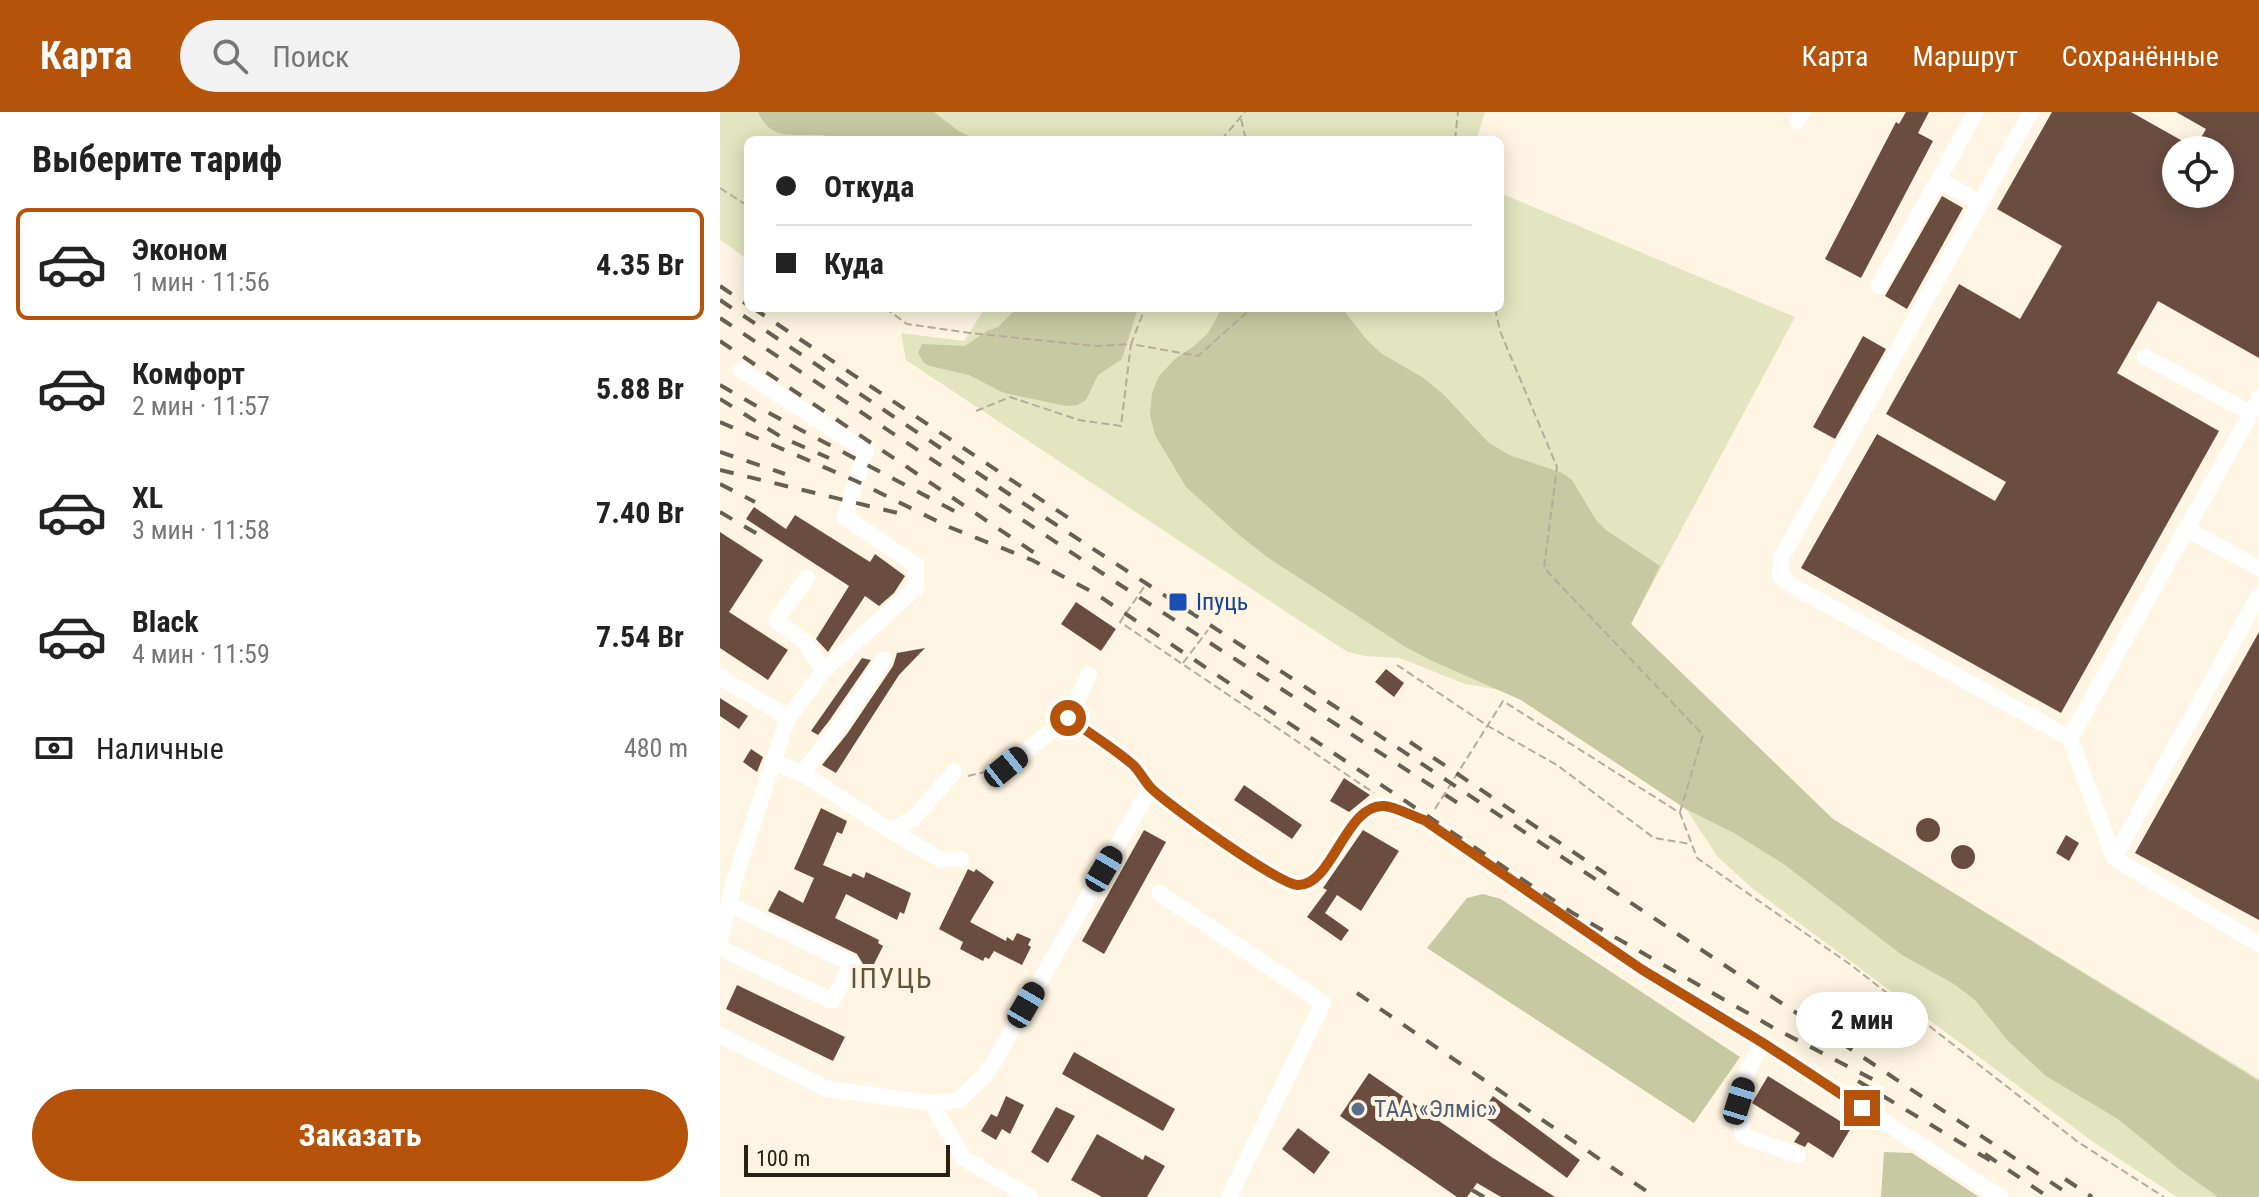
<!DOCTYPE html>
<html lang="ru">
<meta charset="utf-8">
<style>
body{margin:0;font-family:"Roboto Condensed",sans-serif;background:#f2f2f2;color:#222;height:100vh;display:flex;flex-direction:column;font-size:30px;white-space:nowrap}
*{box-sizing:border-box;margin:0}
p{font-size:26px;color:#767676}
.icon{flex:none;width:44px;height:44px;fill:none;stroke:currentColor;stroke-width:2;stroke-linecap:round;stroke-linejoin:round}
.map{position:relative;flex:1;overflow:hidden}
.panel{display:flex;flex-direction:column;background:#fff;width:720px}
.panel>*{flex:none}
.top-card{position:absolute;left:24px;top:24px;width:760px;height:176px;border-radius:12px;box-shadow:0 4px 20px #0003;display:grid;align-content:center;height:176px;padding:0 32px;background:#fff}
.fabs{position:absolute;left:1442px;top:24px;display:grid;gap:16px}
.fabs a{display:grid;place-items:center;width:72px;height:72px;border-radius:50%;background:#fff;box-shadow:0 4px 20px #0003;font-size:40px}
.scale{position:absolute;left:24px;bottom:20px;width:206px;box-sizing:border-box;padding-left:8px;border:4px solid #282216;border-top:0;font-size:22px;line-height:28px;white-space:nowrap;color:#282216;-webkit-text-stroke:6px #fff5e2;paint-order:stroke}
.end{position:absolute;width:36px;height:36px;margin:-18px;border:10px solid #b45309;background:#fff;box-shadow:0 0 0 4px #fff}
.from{border-radius:50%}
.bubble{position:absolute;height:56px;border-radius:28px;background:#fff;box-shadow:0 4px 20px #0003;font-size:26px;font-weight:700;line-height:56px;text-align:center}
.car{position:absolute;width:24px;height:48px;margin:-24px -12px;border-radius:10px;box-shadow:0 0 6px 2px #0007;background:linear-gradient(#222 24%,#8ab4d8 0 40%,#222 0 76%,#8ab4d8 0 86%,#222 0)}
.top-card b{display:flex;align-items:center;gap:28px;height:76px;font-size:30px}
.top-card b+b{border-top:2px solid #e0e0e0}
.top-card i{width:20px;height:20px;background:#222}
ul{padding:0;list-style:none}
li{display:flex;align-items:center;gap:24px;height:112px;margin:0 16px 12px;padding:0 16px;border:4px solid transparent;border-radius:12px}
li div{flex:1}
li b{display:block;font-size:30px}
li em{font-style:normal;font-weight:700}
li.selected{border-color:#b45309}
li>.icon{width:72px;height:72px;stroke-width:1.5}
h2{padding:0 32px;font-size:36px;line-height:96px}
.pay{display:flex;align-items:center;gap:20px;height:88px;padding:0 32px;font-size:30px}
.pay p{margin-inline-start:auto}
.primary-button{display:flex;gap:16px;margin-top:auto;padding:16px 32px}
.primary-button a{flex:1;height:92px;border-radius:48px;background:#b45309;color:#fff;font-size:32px;font-weight:700;line-height:92px;text-align:center}
header{display:flex;align-items:center;gap:48px;box-sizing:border-box;height:112px;padding:0 40px;background:#b45309;color:#fff}
header strong{font-size:38px}
nav{display:flex;gap:44px;margin-inline-start:auto;font-size:28px}
.search{width:560px;height:72px;background:#f2f2f2;display:flex;align-items:center;gap:20px;box-sizing:border-box;padding:0 28px;border-radius:44px;color:#767676;font-size:30px}
main{display:flex;flex:1;min-height:0}
.map>svg:first-child{display:block}
</style>
<header>
<strong>Карта</strong>
<div class="search"><svg class="icon" aria-label="search" viewBox="0 0 24 24"><circle cx="10" cy="10" r="6"/><path d="M15 15l6 6"/></svg>Поиск</div>
<nav><a>Карта</a><a>Маршрут</a><a>Сохранённые</a></nav>
</header>
<main>
<section class="panel">
<h2>Выберите тариф</h2>
<ul>
<li class="selected"><svg class="icon" aria-label="car" viewBox="0 0 24 24"><path d="M5 17H2v-5l4-1 3-4h7l3 4 3 1v5h-3M9 17h6M6 11h13"/><circle cx="7" cy="17" r="2"/><circle cx="17" cy="17" r="2"/></svg><div><b>Эконом</b><p>1 мин · 11:56</p></div><em>4.35 Br</em></li>
<li><svg class="icon" aria-label="car" viewBox="0 0 24 24"><path d="M5 17H2v-5l4-1 3-4h7l3 4 3 1v5h-3M9 17h6M6 11h13"/><circle cx="7" cy="17" r="2"/><circle cx="17" cy="17" r="2"/></svg><div><b>Комфорт</b><p>2 мин · 11:57</p></div><em>5.88 Br</em></li>
<li><svg class="icon" aria-label="car" viewBox="0 0 24 24"><path d="M5 17H2v-5l4-1 3-4h7l3 4 3 1v5h-3M9 17h6M6 11h13"/><circle cx="7" cy="17" r="2"/><circle cx="17" cy="17" r="2"/></svg><div><b>XL</b><p>3 мин · 11:58</p></div><em>7.40 Br</em></li>
<li><svg class="icon" aria-label="car" viewBox="0 0 24 24"><path d="M5 17H2v-5l4-1 3-4h7l3 4 3 1v5h-3M9 17h6M6 11h13"/><circle cx="7" cy="17" r="2"/><circle cx="17" cy="17" r="2"/></svg><div><b>Black</b><p>4 мин · 11:59</p></div><em>7.54 Br</em></li>
</ul>
<div class="pay"><svg class="icon" aria-label="cash" viewBox="0 0 24 24"><path d="M3 7h18v10H3z"/><circle cx="12" cy="12" r="2"/></svg>Наличные<p>480 m</p></div>
<div class="primary-button"><a>Заказать</a></div>
</section>
<div class="map">
<svg width="1539" height="1085" viewBox="0 0 1539 1085">
<rect width="100%" height="100%" fill="#fff5e2"/>
<path fill="#e2e5bf" d="M0 0H765L756 28H28V145L26 146 0 128Z
M780 81 1075 205 911 512 1113 707 1539 967V1085H1457L1372 1029 1032 776 998 745 966 697 801 588 780 578 745 572 680 546 645 544 628 540 615 532 186 248 181 221 244 229 265 196H780Z"/>
<path fill="#c7c9a3" d="M38 0H214L237 18 256 28H120C90 13 55 39 38 0Z
M297 196H418L402 247 378 263 366 288 357 293 346 294 284 281 249 263 210 254 204 251 198 241 202 232 245 234 267 219 278 215Z
M502 196H622L647 228 662 242 702 265 723 282 768 330 789 343 842 361 852 368 876 408 886 418 940 454 911 512 1113 707 1539 969V1085H1498L1459 1057 1398 1007 1326 964 1288 929 1255 888 1234 872 1182 843 1065 753 1014 721 966 697 801 588 710 548 684 534 547 445 519 423 466 375 435 323 430 303 432 281 439 264 456 246 474 234 488 221Z
M763 782 781 787 1020 945 974 1011 707 836 747 786Z
M1164 1040 1192 1041 1259 1085H1161Z"/>
<path fill="#6b4d40" fill-rule="evenodd" d="M1186 0H1209L1198 21 1213 29 1141 166 1105 147 1176 10 1179 12Z
M1332 0H1411L1475 36 1486 17 1456 0H1539V246L1438 189 1397 261 1499 319 1341 601 1081 456 1157 322 1275 389 1286 370 1166 302 1239 172 1300 207 1342 134 1277 97ZM1456 38H1500V82H1456Z
M1222 84 1243 96 1187 197 1165 184Z
M1143 224 1166 237 1115 327 1093 315Z
M34 395 66 417 75 403 150 450 155 442 185 464 174 481 159 494 145 484 108 540 96 527 129 474 26 407Z
M0 420 43 448 9 500 68 538 48 568 0 536Z
M356 490 396 517 381 539 341 512Z
M1539 520V808L1415 741Z
M205 536 179 563 116 661 102 653 127 622 173 554 177 541Z
M142 546 151 548 109 609 98 623 91 619Z
M666 557 684 571 674 585 655 570Z
M0 586 28 604 19 617 0 604Z
M31 637 43 645 37 660 23 650Z
M624 666 650 683 629 700 610 689Z
M524 673 582 713 572 727 514 688Z
M101 696 127 709 122 722 117 720 103 753 131 765 133 761 144 766 146 760 191 781 184 802 180 800 177 808 126 782 115 806 159 828 158 831 163 834 152 856 143 852 137 842 48 799 59 778 83 791 94 766 74 757Z
M1196 718a12 12 0 1 1 24 0a12 12 0 1 1-24 0Z
M424 718 446 730 384 842 362 829Z
M643 718 679 739 641 799 617 783 605 801 629 818 621 829 587 805 607 778 603 776Z
M1346 723 1359 731 1349 749 1336 741Z
M1231 745a12 12 0 1 1 24 0a12 12 0 1 1-24 0Z
M248 757 254 760 256 757 274 770 250 810 286 829 287 825 293 829 297 821 311 827 308 833 311 835 302 853 274 839 269 847 265 845 263 849 240 837 243 830 219 817Z
M17 873 125 925 113 949 6 897Z
M354 940 455 997 443 1019 342 962Z
M649 961 773 1046 835 1085H781L757 1071 747 1085H737L620 1004Z
M1048 964 1131 1016 1113 1046 1088 1030 1085 1035 1074 1030 1080 1021 1032 991Z
M286 984 304 993 290 1022 282 1017 276 1028 261 1019 271 1002 277 1005Z
M773 984 860 1048 847 1066 760 1002Z
M336 995 355 1004 328 1051 311 1040Z
M578 1016 610 1040 594 1062 562 1037Z
M377 1022 423 1048 425 1043 445 1054 427 1085H382L351 1068Z"/>
<g fill="none" stroke-linecap="round" stroke-linejoin="round">
<path stroke="#b5ac9b" stroke-width="2" stroke-dasharray="8 4" stroke-linecap="butt" d="M521 7 526 28
M501 28 525 0
M735 28 738 0
M0 76 28 94
M165 196 187 212 250 221 376 234 411 232 425 196
M775 196 780 219 837 355 824 456 983 623 960 700
M256 299 290 285 359 308 401 314 411 232 478 244 532 196
M424 475 400 510 654 681
M463 551 488 518
M677 553 768 614 837 653 934 726 971 732
M248 664 273 658
M715 697 783 589 960 701 977 746 1131 853 1358 1030 1444 1085"/>
<path stroke="#fff" stroke-width="16" d="M1311 0 1062 444 1060 463 1071 473 1350 626 1531 301 1425 245
M1077 9 1082 0
M1218 68 1259 90
M1159 174 1256 0
M1531 301 1539 286
M1466 417 1539 456
M87 466 56 508 85 530 103 559
M0 565 56 598 67 608
M348 606 369 563
M1350 626 1394 746 1539 483
M52 650 82 661 166 716 220 747H241
M286 655 348 606C369 621 392 635 412 652 420 659 424 669 431 676 448 693 559 772 578 773 613 774 625 692 664 694 676 695 692 704 704 708L921 857 1043 931 1280 1085
M82 661 118 616 164 548
M170 718 193 707 234 660
M1394 746 1539 832
M439 781 603 891 509 1085
M0 828 15 767 67 608 103 559 196 476V453L125 405 146 339 21 258
M0 836 112 889 132 852 9 792
M0 923 107 977 211 991 239 988 264 964 275 948 430 676
M1043 931C1021 967 1018 982 1023 1024L1078 1043
M211 991 243 1046 310 1085"/>
<path stroke="#676052" stroke-width="4" stroke-dasharray="14 14" stroke-linecap="butt" d="M0 174 28 193
M0 188 289 382 651 618 1353 1085
M33 196 359 413
M0 206 391 467 744 695
M0 229 316 442
M0 273 47 300 240 402
M0 287 63 326 109 346
M0 310 136 369 229 415 312 448 376 482 851 800 1052 915 1156 969
M0 340 65 362
M0 358 186 403
M0 372 35 390
M0 400 39 423
M690 630 886 762
M637 881 935 1085
M1138 969 1271 1049
M1265 1042 1328 1085
M1345 1067 1372 1085
M752 1078 764 1085"/>
</g>
<g fill="none" stroke-linecap="round" stroke-linejoin="round">
<path stroke="#b45309" stroke-width="10" d="M348 606C369 621 392 635 412 652 420 659 424 669 431 676 448 693 558 772 578 773 613 774 625 692 664 694 676 695 692 704 704 708L921 857 1043 931 1142 996"/>
</g>
<rect fill="#1a4fb4" stroke="#fff5e2" stroke-width="3" x="448" y="480" width="20" height="20" rx="4"/>
<circle fill="#5c6f8a" stroke="#fff5e2" stroke-width="3" cx="638" cy="997" r="8"/>
<g text-anchor="middle" stroke-width="8" stroke-linejoin="round" paint-order="stroke">
<g font-size="24" fill="#164399" stroke="#fff5e2" text-anchor="start">
<text x="476" y="498">Іпуць</text>
</g>
<g font-size="24" fill="#4e5e75" stroke="#fff5e2" text-anchor="start">
<text x="654" y="1005">ТАА «Элміс»</text>
</g>
<g font-size="28" letter-spacing="2" fill="#625438" stroke="#fff5e2">
<text x="172" y="876">ІПУЦЬ</text>
</g>
</g>
</svg>
<div class="fabs">
<a><svg class="icon" aria-label="locate" viewBox="0 0 24 24"><circle cx="12" cy="12" r="6"/><path d="M12 2v4M12 18v4M2 12h4M18 12h4"/></svg></a>
</div>
<div class="scale">100 m</div>
<i class="end from" style="left:348px;top:606px"></i>
<i class="end" style="left:1142px;top:996px"></i>
<div class="bubble" style="left:1076px;top:880px;width:132px">2 мин</div>
<i class="car" style="left:286px;top:655px;rotate:51deg"></i>
<i class="car" style="left:384px;top:757px;rotate:30deg"></i>
<i class="car" style="left:306px;top:893px;rotate:30deg"></i>
<i class="car" style="left:1019px;top:989px;rotate:17deg"></i>
<div class="top-card">
<b><i class="from"></i>Откуда</b>
<b><i></i>Куда</b>
</div>
</div>
</main>
